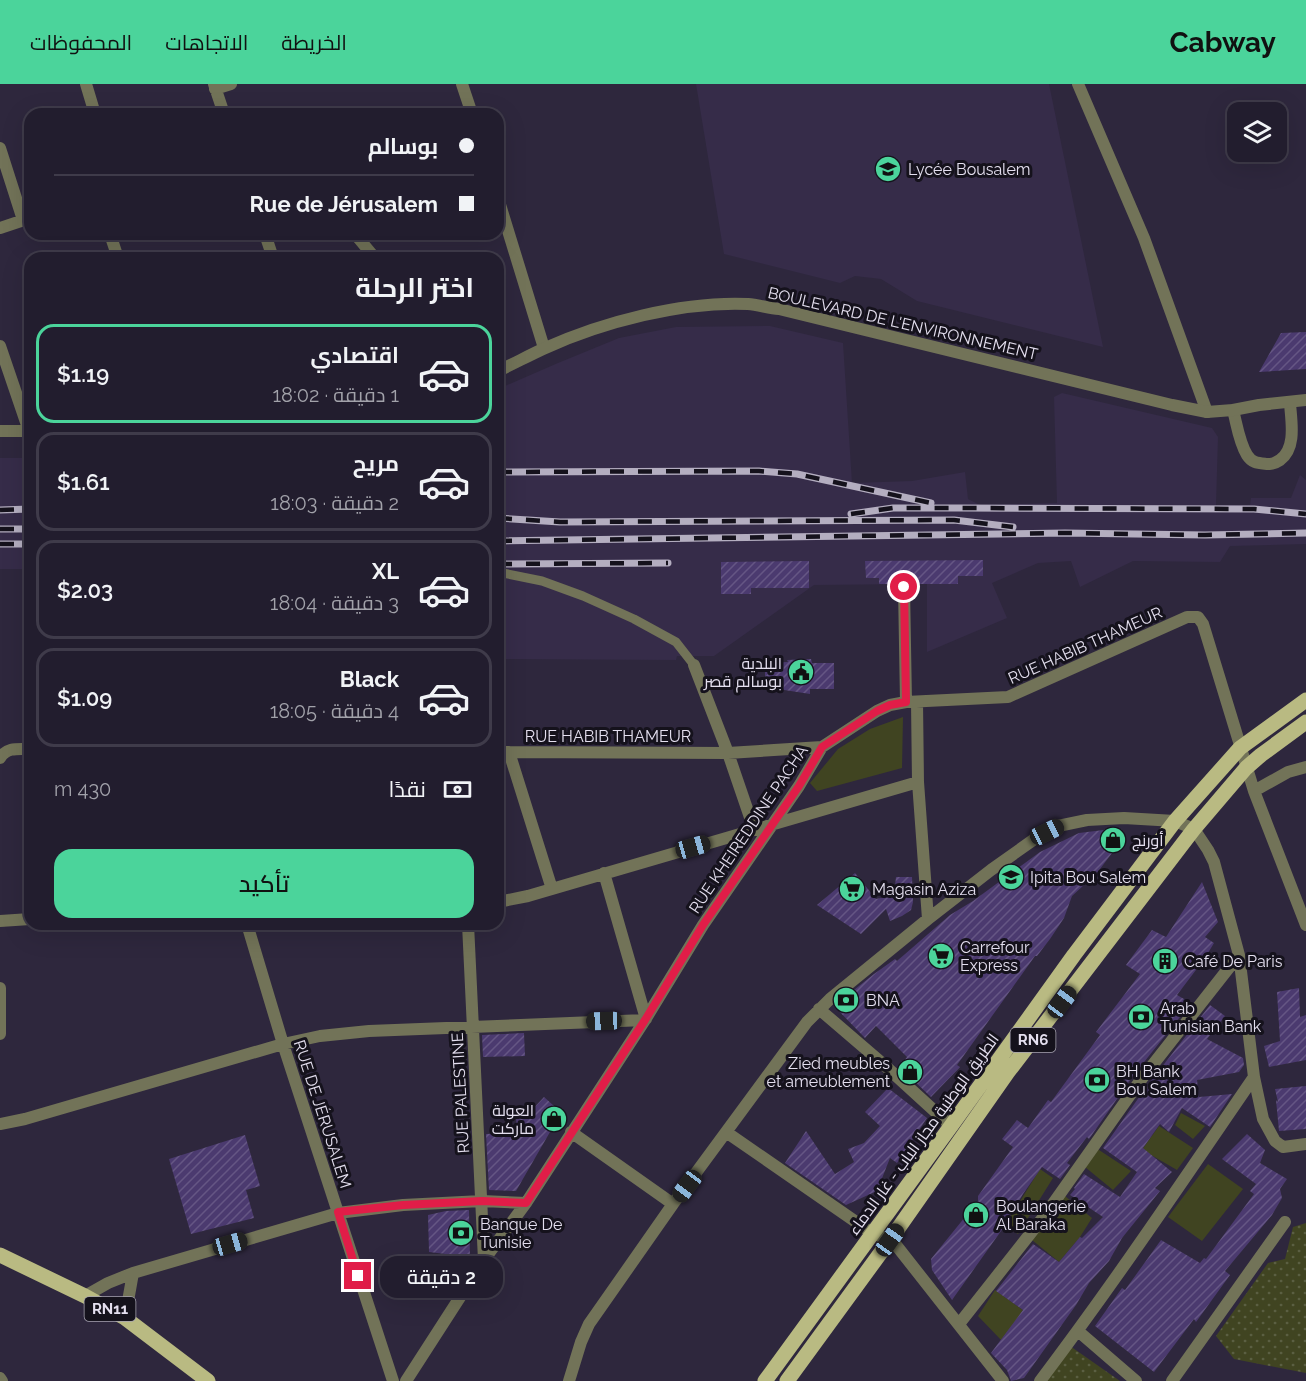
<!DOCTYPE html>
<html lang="ar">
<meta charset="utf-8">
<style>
body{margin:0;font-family:Raleway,Cairo,sans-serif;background:#2e2a3a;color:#f1f3f6;direction:rtl;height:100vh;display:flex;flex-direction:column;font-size:22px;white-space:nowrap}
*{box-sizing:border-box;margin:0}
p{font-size:20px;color:#a2a2aa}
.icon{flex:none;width:33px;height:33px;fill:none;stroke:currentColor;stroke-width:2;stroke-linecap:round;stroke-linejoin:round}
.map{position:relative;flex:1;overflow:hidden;direction:ltr}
.side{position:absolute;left:24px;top:168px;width:480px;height:678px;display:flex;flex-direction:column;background:#221d2e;border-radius:18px;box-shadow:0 6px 24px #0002,0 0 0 2px #3f3b4a;direction:rtl}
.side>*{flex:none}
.top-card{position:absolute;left:24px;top:24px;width:480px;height:132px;border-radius:18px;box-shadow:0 6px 24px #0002,0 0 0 2px #3f3b4a;direction:rtl;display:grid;align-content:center;height:132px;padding:0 30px;background:#221d2e}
.fabs{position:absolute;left:1227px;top:18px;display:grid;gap:12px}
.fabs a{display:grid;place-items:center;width:60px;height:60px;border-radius:12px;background:#221d2e;box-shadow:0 6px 24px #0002,0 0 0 2px #3f3b4a;font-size:30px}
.end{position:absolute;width:27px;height:27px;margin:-14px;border:8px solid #e11d48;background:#fff;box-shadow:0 0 0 3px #fff}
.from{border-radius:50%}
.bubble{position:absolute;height:42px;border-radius:18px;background:#221d2e;box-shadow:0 6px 24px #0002,0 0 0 2px #3f3b4a;font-size:20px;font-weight:600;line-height:42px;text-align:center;direction:rtl}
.car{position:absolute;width:18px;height:36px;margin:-18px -9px;border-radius:8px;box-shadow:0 0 4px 2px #0007;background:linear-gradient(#222 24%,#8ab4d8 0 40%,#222 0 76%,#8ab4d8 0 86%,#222 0)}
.top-card b{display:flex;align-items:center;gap:21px;height:57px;font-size:22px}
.top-card b+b{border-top:2px solid #3f3b4a}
.top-card i{width:15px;height:15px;background:#f1f3f6}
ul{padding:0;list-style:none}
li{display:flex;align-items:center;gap:18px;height:99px;margin:0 12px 9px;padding:0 18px;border:3px solid #3f3b4a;border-radius:18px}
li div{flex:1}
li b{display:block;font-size:22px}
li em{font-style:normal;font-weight:600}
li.active{border-color:#4bd49b}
li>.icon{width:54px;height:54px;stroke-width:1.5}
h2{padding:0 30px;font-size:27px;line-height:72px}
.pay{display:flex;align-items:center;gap:15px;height:66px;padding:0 30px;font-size:22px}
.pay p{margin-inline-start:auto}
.primary-button{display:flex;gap:12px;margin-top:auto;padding:12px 30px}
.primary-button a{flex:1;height:69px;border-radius:18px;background:#4bd49b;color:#111;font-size:24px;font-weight:600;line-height:69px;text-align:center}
header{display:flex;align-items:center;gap:36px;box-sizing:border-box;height:84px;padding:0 30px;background:#4bd49b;color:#111}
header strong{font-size:28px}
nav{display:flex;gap:33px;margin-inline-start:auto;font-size:21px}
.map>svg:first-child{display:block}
</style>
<header>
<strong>Cabway</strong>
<nav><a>الخريطة</a><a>الاتجاهات</a><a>المحفوظات</a></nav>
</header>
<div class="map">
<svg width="1306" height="1297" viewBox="0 0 1306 1297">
<defs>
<pattern id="grass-dots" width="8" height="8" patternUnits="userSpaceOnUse" patternTransform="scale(1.5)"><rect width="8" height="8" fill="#404421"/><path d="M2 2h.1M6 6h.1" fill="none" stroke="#5b5f42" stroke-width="1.8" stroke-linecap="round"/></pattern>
<pattern id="building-hatch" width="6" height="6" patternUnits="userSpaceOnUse" patternTransform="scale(1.5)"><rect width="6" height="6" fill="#4b3a6f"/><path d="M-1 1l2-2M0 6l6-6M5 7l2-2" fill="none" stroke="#655684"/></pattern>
</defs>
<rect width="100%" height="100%" fill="#2e273d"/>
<path fill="#362c49" d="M696 0H1049L1103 263 917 217 881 195 855 192 840 199 724 170Z
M770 242 843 259 852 399 912 397 965 388 968 415 980 421 1057 419 1054 313 1062 309 1212 344 1218 353 1216 421H1250L1251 414H1291L1300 391 1306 396V460L1230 462 1220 478 1133 477 1080 503 1071 477 1038 479 992 499 1007 534 927 568V493L913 500 814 501 714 572H677L676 576 498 575V305L558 279 619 254 676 243Z
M0 374H30V485H0Z"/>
<path fill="url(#grass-dots)" d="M1306 1139V1289L1234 1275 1216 1252 1268 1179 1285 1175 1293 1143Z
M1070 1262 1120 1297H1046Z"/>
<path fill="#404421" d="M903 633 902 684 817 707 810 699 838 665 870 645Z
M1181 1029 1205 1042 1193 1055 1175 1041Z
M1159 1042 1193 1064 1177 1086 1151 1071 1133 1078Z
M1096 1064 1131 1087 1113 1106 1085 1083Z
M1208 1080 1243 1105 1202 1157 1168 1133Z
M1040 1085 1053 1094 1018 1150 1008 1144 1006 1140Z
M1065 1112 1092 1134 1080 1153 1059 1178 1032 1156 1051 1134Z
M995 1206 1023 1226 1002 1257 978 1232Z"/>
<path fill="url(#building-hatch)" d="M1306 248V285L1259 288 1281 249Z
M983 476V492H958V500H911L908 496 904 495 899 496 896 500H879V494H866L865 477Z
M809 477V504H751V510H721V478Z
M811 575 812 579H834V605H810V610L765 603V579L788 578 787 576Z
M1112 745 1121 755 1115 765 1097 789 1072 812 1064 834 1050 855 1037 872H1035L957 981 960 983 931 1013 911 994 901 981 907 973 876 942 865 954 834 922 874 890 895 875 897 877 950 831 973 817 1040 768 1079 749Z
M855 789 876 815 894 811 896 793H912L913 818 911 826 902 832 890 837 886 825 861 850 817 821Z
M1202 798 1218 838 1205 853 1214 859 1205 874 1177 911 1191 919 1133 992 1089 1055 1087 1053 1067 1079 1070 1081 1060 1095 1042 1083 1023 1110 1006 1140 952 1216 932 1186 931 1175 978 1117V1112L1013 1063 1002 1055 1017 1036 1028 1044 1048 1016 1051 1018 1100 951 1096 948 1140 890 1126 881 1152 846 1166 853Z
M1299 904 1300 933 1306 931V976L1269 983 1264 962 1280 957 1277 908Z
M1210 921 1225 932 1207 955 1243 974 1244 981 1239 988 1197 996 1199 1013 1232 1010 1210 1043 1182 1024 1169 1048 1160 1040 1143 1064 1172 1088 1155 1104 1160 1107 1122 1154 1109 1177 1089 1199 1076 1221 1024 1294 1011 1297 1007 1286 991 1269 1023 1226 996 1207 1033 1160 1059 1178 1080 1153 1082 1154 1103 1133 1070 1111 1075 1105 1074 1104 1084 1090 1120 1113 1137 1088 1103 1064 1147 1002Z
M524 949 525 972 483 973 482 951Z
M1306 1002V1045L1279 1047 1276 1016 1278 1018 1275 1005Z
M888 1004 927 1034 897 1079 890 1074 877 1107 846 1121 785 1079 806 1047 835 1090 854 1078 848 1065 864 1059 880 1042 865 1028Z
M544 1013 563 1030 551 1048H550L516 1107 489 1106 486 1050 517 1049 516 1033H530V1028Z
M1247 1050 1265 1066 1260 1079 1287 1095 1280 1105 1282 1114 1272 1131 1225 1187 1230 1191 1196 1238 1194 1235 1154 1288 1095 1242 1122 1204 1125 1206 1161 1156 1200 1179 1204 1174 1206 1175 1254 1110 1250 1107 1256 1100 1222 1075Z
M245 1051 260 1102 246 1106 254 1134 191 1150 169 1075Z
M469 1126 470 1173 429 1168 428 1131 446 1127Z"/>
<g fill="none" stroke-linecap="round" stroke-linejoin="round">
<path stroke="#727358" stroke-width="9" d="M498 488 542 497 583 512 634 535 676 558 694 581"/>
<path stroke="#727358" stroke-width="12" d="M86 0 95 30
M214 0 224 30
M462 0 472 30
M1078 0 1144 154 1207 328
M215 5 231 0
M0 64 23 136
M498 114 544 264
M0 144 30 134
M110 150 118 174
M265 150 273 174
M355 150 375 174
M0 262 29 347
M1233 326C1237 341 1239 358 1247 371 1252 379 1258 379 1267 380 1273 380 1275 379 1280 376 1297 364 1291 336 1290 319
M904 503 906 618
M694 581 728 669 754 745
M917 618 918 698 928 835
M498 668 728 669 822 663 877 627 890 621 906 618 1008 613 1187 533H1198L1203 540 1254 707 1306 841
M509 668 552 805
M0 674C7 663 18 665 30 665
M1254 707 1288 688 1306 683
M604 789 646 935
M498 818 528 812 918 698
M0 837 30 835
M247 840 283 960 393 1297
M468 840 484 1176
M0 904V950
M819 925 882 979 951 1042
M0 1040 25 1035 283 960 320 952 369 947 645 936
M571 1048 673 1120
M726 1048 872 1149 890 1156 896 1161 1003 1297
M85 1212 108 1199 133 1189 338 1129 403 1121 482 1117 526 1119
M125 1234 133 1189
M959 1240 1045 1131 1140 997 1239 871
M1078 1247 1136 1297
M406 1297 484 1176 526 1119 645 936 703 841 799 702 822 663
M569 1297 581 1258 589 1240 673 1120 807 938 830 915 928 835 991 786 1036 754 1058 742 1087 736 1124 734 1175 737 1194 745 1208 766 1214 778 1239 871 1254 993 1263 1035 1275 1057 1283 1063 1306 1060
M1040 1297C1115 1198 1184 1095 1254 993
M1172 1297 1285 1138"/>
<path stroke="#727358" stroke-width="12" d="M498 287C513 280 528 272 543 265 602 238 683 217 748 220 758 221 769 224 779 225L1172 321 1207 328 1233 326 1259 321 1306 316
M0 347H30
M0 1294 2 1297"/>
<path stroke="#b9ba82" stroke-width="15" d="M0 1171 85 1212 125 1234 208 1297
M765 1297 951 1042 1074 871 1175 737 1240 664 1306 616
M787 1297 890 1156 1008 988 1194 745 1246 684 1261 671 1306 638"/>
<g stroke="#b4aec0" stroke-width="7">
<path id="rail" d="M498 388 759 387 797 390 931 419
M0 426 30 425
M851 430 893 424H958L1254 425 1306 430
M498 434 560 438 954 436 1013 443
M0 445H30
M498 457 1065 449 1205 451 1306 449
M0 460H30
M498 480 668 479"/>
</g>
<use href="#rail" stroke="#15121c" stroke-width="4.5" stroke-dasharray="14" stroke-linecap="butt"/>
</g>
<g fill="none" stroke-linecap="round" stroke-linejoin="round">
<path stroke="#e11d48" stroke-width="8" d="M358 1192 338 1128 403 1121 482 1117 526 1119 645 936 703 841 799 702 822 663 877 627 890 621 906 618 904 503"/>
</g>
<defs>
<g id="school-disc" transform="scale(1.35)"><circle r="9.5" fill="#4bd49b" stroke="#15121c"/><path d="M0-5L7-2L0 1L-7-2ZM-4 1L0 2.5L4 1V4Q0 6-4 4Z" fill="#111"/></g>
<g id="civic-disc" transform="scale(1.35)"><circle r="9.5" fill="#4bd49b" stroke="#15121c"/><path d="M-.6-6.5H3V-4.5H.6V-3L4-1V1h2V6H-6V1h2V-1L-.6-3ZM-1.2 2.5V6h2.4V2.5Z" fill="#111"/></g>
<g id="shop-disc" transform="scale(1.35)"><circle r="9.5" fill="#4bd49b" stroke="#15121c"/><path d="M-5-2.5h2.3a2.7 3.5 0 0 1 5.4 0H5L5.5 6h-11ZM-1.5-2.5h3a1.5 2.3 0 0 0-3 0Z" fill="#111"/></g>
<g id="supermarket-disc" transform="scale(1.35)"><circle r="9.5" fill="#4bd49b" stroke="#15121c"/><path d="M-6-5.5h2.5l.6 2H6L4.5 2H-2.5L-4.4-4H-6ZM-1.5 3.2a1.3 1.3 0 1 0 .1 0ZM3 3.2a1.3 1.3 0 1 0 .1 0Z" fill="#111"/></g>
<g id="building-disc" transform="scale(1.35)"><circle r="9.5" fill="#4bd49b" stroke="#15121c"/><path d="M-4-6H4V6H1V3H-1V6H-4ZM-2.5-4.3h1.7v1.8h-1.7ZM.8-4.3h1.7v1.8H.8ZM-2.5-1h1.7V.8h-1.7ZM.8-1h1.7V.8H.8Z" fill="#111"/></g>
<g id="bank-disc" transform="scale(1.35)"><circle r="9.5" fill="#4bd49b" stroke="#15121c"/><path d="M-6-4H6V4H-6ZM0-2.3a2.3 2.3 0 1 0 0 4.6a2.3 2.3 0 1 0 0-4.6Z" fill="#111"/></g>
</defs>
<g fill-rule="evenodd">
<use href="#school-disc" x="888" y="85"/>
<use href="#civic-disc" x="801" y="588"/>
<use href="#shop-disc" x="1113" y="756"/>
<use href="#school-disc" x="1011" y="793"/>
<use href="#supermarket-disc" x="852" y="805"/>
<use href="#supermarket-disc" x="941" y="872"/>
<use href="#building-disc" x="1165" y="877"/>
<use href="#bank-disc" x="846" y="916"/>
<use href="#bank-disc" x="1141" y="933"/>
<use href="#shop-disc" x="910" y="988"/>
<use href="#bank-disc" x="1097" y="996"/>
<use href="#shop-disc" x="554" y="1035"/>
<use href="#shop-disc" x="976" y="1131"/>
<use href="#bank-disc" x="461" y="1149"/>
</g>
<g text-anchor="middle" stroke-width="6" stroke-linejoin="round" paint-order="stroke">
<g fill="#15121c" stroke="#a6a2b0" stroke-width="1.5">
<rect x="1010.5" y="944" width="45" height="24" rx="4.5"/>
<rect x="84.5" y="1213" width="51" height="24" rx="4.5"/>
</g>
<g font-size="15" font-weight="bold" fill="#e4dfef">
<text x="1033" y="961">RN6</text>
<text x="110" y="1230">RN11</text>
</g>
<g font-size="16" fill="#e4dfef" stroke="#15121c" text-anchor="start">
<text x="908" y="91">Lycée Bousalem</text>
<text x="782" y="585" text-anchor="end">البلدية<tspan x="782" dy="18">بوسالم قصر</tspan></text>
<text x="1132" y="762">أورنج</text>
<text x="1030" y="799">Ipita Bou Salem</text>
<text x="872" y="811">Magasin Aziza</text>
<text x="960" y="869">Carrefour<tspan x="960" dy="18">Express</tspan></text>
<text x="1184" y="883">Café De Paris</text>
<text x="866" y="922">BNA</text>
<text x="1160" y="930">Arab<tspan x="1160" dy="18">Tunisian Bank</tspan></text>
<text x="890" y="985" text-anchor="end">Zied meubles<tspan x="890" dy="18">et ameublement</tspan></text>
<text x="1116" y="993">BH Bank<tspan x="1116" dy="18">Bou Salem</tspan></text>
<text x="534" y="1032" text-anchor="end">العولة<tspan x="534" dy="18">ماركت</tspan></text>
<text x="996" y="1128">Boulangerie<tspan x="996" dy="18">Al Baraka</tspan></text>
<text x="480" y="1146">Banque De<tspan x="480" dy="18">Tunisie</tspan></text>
</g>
<g font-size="16" fill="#e4dfef" stroke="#15121c">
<text transform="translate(903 239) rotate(13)" y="6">BOULEVARD DE L'ENVIRONNEMENT</text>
<text transform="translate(1085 561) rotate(-24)" y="6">RUE HABIB THAMEUR</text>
<text x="608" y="658">RUE HABIB THAMEUR</text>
<text transform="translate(748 745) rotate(-56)" y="6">RUE KHEIREDDINE PACHA</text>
<text transform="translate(460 1009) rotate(-93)" y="6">RUE PALESTINE</text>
<text transform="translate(323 1030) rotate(72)" y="6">RUE DE JÉRUSALEM</text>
<text transform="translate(923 1050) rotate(-54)" y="6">الطريق الوطنية مجاز الباب - غار الدماء</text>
</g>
</g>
</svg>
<div class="fabs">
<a><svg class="icon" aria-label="layers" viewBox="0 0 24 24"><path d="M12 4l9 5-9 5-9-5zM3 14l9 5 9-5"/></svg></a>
</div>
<i class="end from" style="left:904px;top:503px"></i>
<i class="end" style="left:358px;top:1192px"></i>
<div class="bubble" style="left:380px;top:1172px;width:123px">2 دقيقة</div>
<i class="car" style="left:1047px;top:748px;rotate:64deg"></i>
<i class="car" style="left:693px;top:763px;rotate:74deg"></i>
<i class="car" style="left:1062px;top:918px;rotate:37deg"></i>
<i class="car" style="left:604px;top:937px;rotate:268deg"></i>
<i class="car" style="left:687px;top:1102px;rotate:217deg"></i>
<i class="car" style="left:890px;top:1156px;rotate:35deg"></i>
<i class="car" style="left:230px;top:1160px;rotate:74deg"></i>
<div class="top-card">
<b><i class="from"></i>بوسالم</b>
<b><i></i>Rue de Jérusalem</b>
</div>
<section class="side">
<h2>اختر الرحلة</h2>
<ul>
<li class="active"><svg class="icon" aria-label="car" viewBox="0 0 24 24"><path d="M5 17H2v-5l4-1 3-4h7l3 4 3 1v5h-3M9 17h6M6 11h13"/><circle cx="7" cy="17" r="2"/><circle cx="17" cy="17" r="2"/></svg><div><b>اقتصادي</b><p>1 دقيقة · 18:02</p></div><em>$1.19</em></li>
<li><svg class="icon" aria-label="car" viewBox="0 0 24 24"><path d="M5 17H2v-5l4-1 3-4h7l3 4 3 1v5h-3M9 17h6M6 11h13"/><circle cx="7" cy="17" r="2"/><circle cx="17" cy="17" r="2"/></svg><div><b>مريح</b><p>2 دقيقة · 18:03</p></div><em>$1.61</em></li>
<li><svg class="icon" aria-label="car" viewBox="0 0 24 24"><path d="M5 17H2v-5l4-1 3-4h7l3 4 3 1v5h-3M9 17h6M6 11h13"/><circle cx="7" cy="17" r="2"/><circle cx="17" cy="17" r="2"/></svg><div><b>XL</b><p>3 دقيقة · 18:04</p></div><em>$2.03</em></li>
<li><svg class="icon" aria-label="car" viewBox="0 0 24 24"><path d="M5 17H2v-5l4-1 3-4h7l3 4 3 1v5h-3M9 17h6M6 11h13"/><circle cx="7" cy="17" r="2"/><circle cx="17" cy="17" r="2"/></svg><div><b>Black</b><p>4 دقيقة · 18:05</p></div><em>$1.09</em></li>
</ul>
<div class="pay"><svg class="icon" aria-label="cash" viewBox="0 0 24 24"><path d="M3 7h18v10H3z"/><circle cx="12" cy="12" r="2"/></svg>نقدًا<p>430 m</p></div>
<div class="primary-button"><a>تأكيد</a></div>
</section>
</div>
